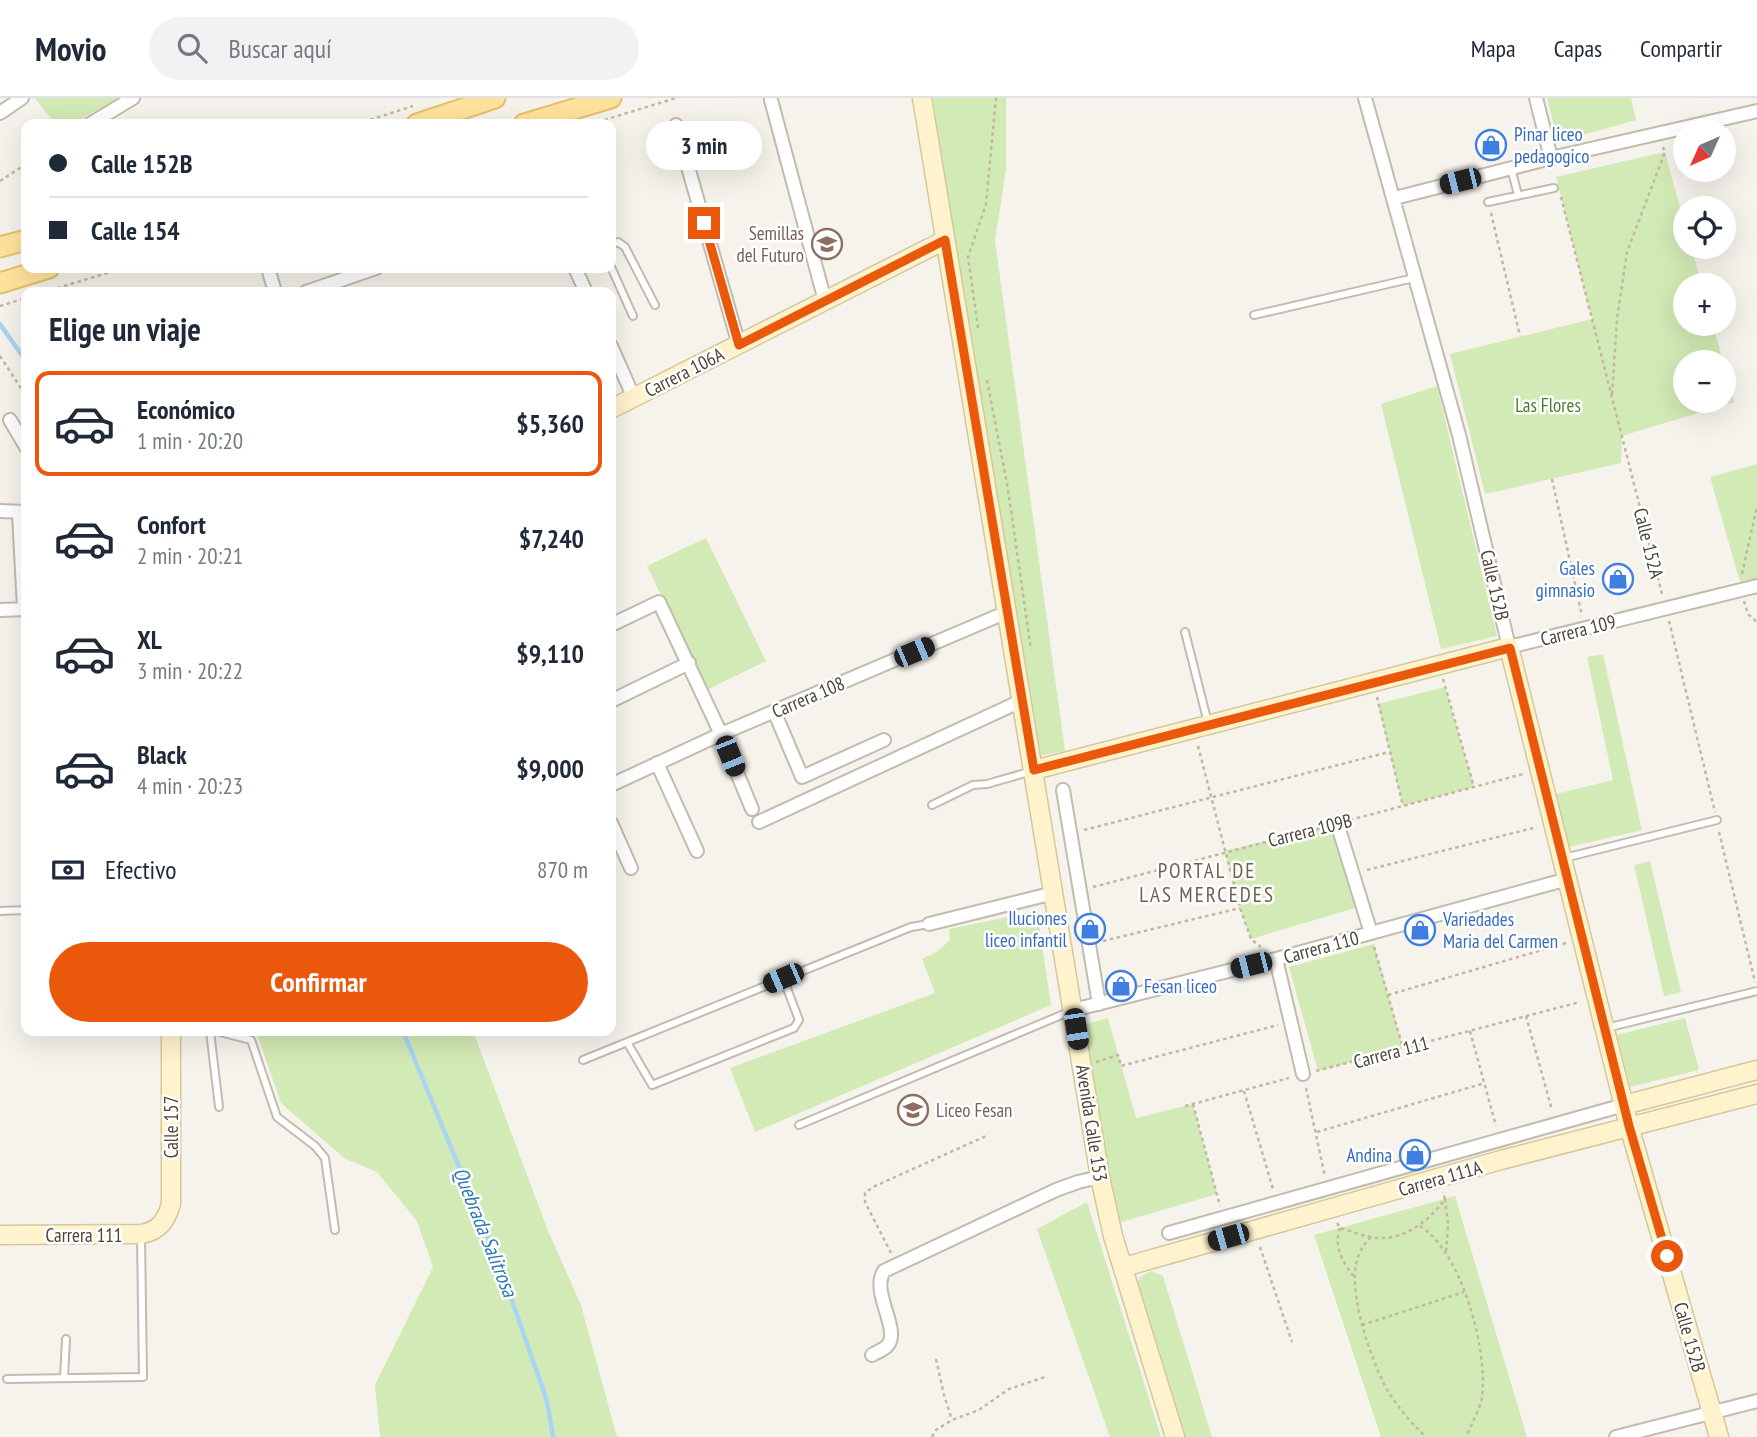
<!DOCTYPE html>
<html lang="es">
<meta charset="utf-8">
<style>
body{margin:0;font-family:"PT Sans Narrow",sans-serif;background:#f2f2f3;color:#1f2937;height:100vh;display:flex;flex-direction:column;font-size:26px;white-space:nowrap}
*{box-sizing:border-box;margin:0}
p{font-size:23px;color:#747a83}
.icon{flex:none;width:38px;height:38px;fill:none;stroke:currentColor;stroke-width:2;stroke-linecap:round;stroke-linejoin:round}
.map{position:relative;flex:1;overflow:hidden}
.drawer{position:absolute;left:21px;top:189px;width:595px;height:749px;display:flex;flex-direction:column;background:#fff;border-radius:14px;box-shadow:0 7px 28px #0002}
.drawer>*{flex:none}
.banner{position:absolute;left:21px;top:21px;width:595px;height:154px;border-radius:14px;box-shadow:0 7px 28px #0002;display:grid;align-content:center;height:154px;padding:0 28px;background:#fff}
.needle{width:46px;rotate:225deg}
.buttons{position:absolute;left:1673px;top:21px;display:grid;gap:14px}
.buttons a{display:grid;place-items:center;width:63px;height:63px;border-radius:50%;background:#fff;box-shadow:0 7px 28px #0002;font-size:35px}
.end{position:absolute;width:32px;height:32px;margin:-16px;border:9px solid #ea580c;background:#fff;box-shadow:0 0 0 4px #fff}
.from{border-radius:50%}
.bubble{position:absolute;height:49px;border-radius:24px;background:#fff;box-shadow:0 7px 28px #0002;font-size:23px;font-weight:700;line-height:49px;text-align:center}
.car{position:absolute;width:21px;height:42px;margin:-21px -10px;border-radius:9px;box-shadow:0 0 5px 2px #0007;background:linear-gradient(#222 24%,#8ab4d8 0 40%,#222 0 76%,#8ab4d8 0 86%,#222 0)}
.banner b{display:flex;align-items:center;gap:24px;height:66px;font-size:26px}
.banner b+b{border-top:2px solid #e0e1e3}
.banner i{width:18px;height:18px;background:#1f2937}
ul{padding:0;list-style:none}
li{display:flex;align-items:center;gap:21px;height:105px;margin:0 14px 10px;padding:0 14px;border:4px solid transparent;border-radius:14px}
li div{flex:1}
li b{display:block;font-size:26px}
li em{font-style:normal;font-weight:700}
li.on{border-color:#ea580c}
li>.icon{width:63px;height:63px;stroke-width:1.5}
h2{padding:0 28px;font-size:32px;line-height:84px}
.pay{display:flex;align-items:center;gap:18px;height:77px;padding:0 28px;font-size:26px}
.pay p{margin-inline-start:auto}
.cta{display:flex;gap:14px;margin-top:auto;padding:14px 28px}
.cta a{flex:1;height:80px;border-radius:42px;background:#ea580c;color:#fff;font-size:28px;font-weight:700;line-height:80px;text-align:center}
header{display:flex;align-items:center;gap:42px;box-sizing:border-box;height:98px;padding:0 35px;background:#fff;border-bottom:2px solid #e0e1e3}
header strong{font-size:33px}
nav{display:flex;gap:38px;margin-inline-start:auto;font-size:24px}
.search{width:490px;height:63px;background:#f2f2f3;display:flex;align-items:center;gap:18px;box-sizing:border-box;padding:0 24px;border-radius:38px;color:#747a83;font-size:26px}
.map>svg:first-child{display:block}
</style>
<header>
<strong>Movio</strong>
<div class="search"><svg class="icon" aria-label="search" viewBox="0 0 24 24"><circle cx="10" cy="10" r="6"/><path d="M15 15l6 6"/></svg>Buscar aquí</div>
<nav><a>Mapa</a><a>Capas</a><a>Compartir</a></nav>
</header>
<div class="map">
<svg width="1757" height="1339" viewBox="0 0 1757 1339">
<rect width="100%" height="100%" fill="#f6f3ec"/>
<path fill="#d2eab5" d="M35 0H118L73 26H55Z
M933 0H1006V71L995 143 1065 653 1034 659Z
M1547 0H1631L1636 22 1558 44Z
M1665 54 1685 128V149H1691L1702 187H1685V226H1713L1723 264H1685V303H1724V266L1734 304 1622 338 1621 365 1485 396 1450 256 1592 221 1556 79Z
M1437 288 1497 538 1441 551 1381 306Z
M1757 366V480L1740 484 1710 379Z
M706 440 766 563 707 592 647 468Z
M1603 556 1642 732 1569 749 1556 696 1613 682 1587 559Z
M1445 589 1474 689 1403 708 1378 606Z
M1337 725 1362 808 1251 841 1240 810 1225 753Z
M1650 763 1681 894 1664 898 1634 767Z
M1037 813 1051 907 755 1034 730 970 935 895 922 861 938 853 950 842 949 831Z
M1374 846 1403 950 1318 973 1289 869Z
M1108 920 1136 1020 1193 1006 1217 1096 1118 1125 1083 927Z
M1685 920 1699 972 1630 989 1617 937Z
M256 933H473L548 1133 581 1207 617 1339H380L375 1287 433 1169 417 1123 377 1074 344 1060 281 1005Z
M1455 1098 1527 1339H1381L1314 1137Z
M1087 1104 1161 1339H1110L1037 1131Z
M1151 1173 1163 1178 1212 1339H1184L1137 1187 1140 1179Z"/>
<g fill="none" stroke-linecap="round" stroke-linejoin="round">
<path stroke="#a9d4f2" stroke-width="4.5" d="M0 226 26 263
M403 933 501 1171 547 1303 553 1339"/>
<g stroke="#c2bbae" stroke-width="10">
<path id="lane" d="M1511 70 1518 97
M1488 104 1554 90
M611 147 618 144 625 149 655 207
M611 169 633 218
M1254 217 1414 180
M1185 534 1208 625
M932 707 973 687 987 686 1032 673
M1564 760 1717 722
M0 813 26 812
M1606 930 1757 893
M210 933 219 1009
M216 933 251 942 277 1019 315 1048 325 1060 335 1132
M627 944 652 987 794 930 799 922 783 880
M583 962 911 829 929 826
M799 1027 1071 913
M64 1280 66 1241
M7 1281 143 1279 141 1138"/>
</g>
<g stroke="#c2bbae" stroke-width="16">
<path id="street" d="M1365 0 1459 337 1509 549 1757 488
M1536 0 1551 60
M771 2 825 203
M0 15 22 0
M90 26 133 0
M676 27 739 247
M1395 100 1551 60 1757 13
M268 170 275 194
M575 170 586 194
M306 194 376 170
M611 248 634 300
M10 322 26 349
M0 413 26 414
M19 415 24 511
M0 512 26 511
M611 527 659 504 721 636 752 711
M611 603 689 565
M774 613 802 679 884 642
M657 665 697 753
M611 687 721 636 1007 514
M1063 692 1099 906
M759 724 1021 603
M611 725 631 770
M1337 725 1371 835
M929 826 1054 795
M1276 861 1303 976
M1073 912 1276 861 1568 781
M1169 1135 1624 1007
M872 1257C877 1254 883 1252 887 1248 902 1233 870 1194 884 1173L1056 1092 1078 1084 1100 1079
M1616 1339 1757 1303"/>
</g>
<g stroke="#d6c79b" stroke-width="21">
<path id="secondary" d="M922 0 1100 1079 1113 1138 1175 1339
M611 311 945 142
M1034 672 1509 549 1629 1028 1719 1339
M1624 1007 1757 972
M0 1137 141 1136C159 1133 166 1123 171 1106V933
M1124 1169 1501 1062 1757 996"/>
</g>
<g stroke="#e6c16a" stroke-width="23">
<path id="primary" d="M417 26 495 0
M524 26 611 0
M0 149 26 142
M0 185 49 170"/>
</g>
<path stroke="#c4b79f" stroke-width="2.5" stroke-dasharray="3.5 3.5" stroke-linecap="butt" d="M357 26 413 8
M591 26 676 0
M0 83 26 66
M1561 99 1662 496
M1491 115 1520 238
M44 194 124 170
M0 208 26 200
M978 230 968 159 986 106 996 0
M0 258 26 298
M987 282 1008 391 1031 552
M1612 296 1617 221 1627 154 1665 54 1663 49
M1552 381 1582 518
M1742 476 1757 408
M1744 503 1748 516 1757 524
M1669 523 1715 714
M1443 581 1474 689
M1377 599 1403 708
M1198 648 1240 810 1251 841 1261 849
M1350 722 1523 676
M1084 732 1389 654
M1719 734 1755 884
M1367 772 1537 729
M1093 789 1324 729
M1103 843 1240 810
M1374 849 1403 950
M1388 897 1566 845
M1526 918 1552 1012
M1470 933 1496 1028
M1096 964 1118 957 1121 968 1278 927
M1316 973 1580 904
M1306 990 1325 1079
M1244 993 1273 1091
M1193 1006 1220 1108
M1185 1008 1289 980
M1317 1034 1485 985
M1445 1101 1448 1127 1446 1154
M1337 1125 1340 1130C1352 1133 1366 1140 1379 1140 1406 1141 1430 1122 1445 1101L1443 1094
M1420 1128C1462 1154 1488 1252 1482 1299 1480 1313 1470 1326 1467 1339
M1340 1130C1333 1149 1343 1164 1354 1179
M1371 1139C1363 1147 1358 1155 1356 1167 1350 1200 1370 1258 1385 1288 1396 1307 1410 1324 1426 1339
M1260 1149 1292 1244
M891 1155 865 1104V1095L873 1089 986 1038
M1362 1227 1464 1194
M936 1261 944 1297 952 1322
M932 1339 936 1332 952 1322 979 1312 1009 1291 1045 1279"/>
<use href="#lane" stroke="#fff" stroke-width="6"/>
<use href="#street" stroke="#fff" stroke-width="12"/>
<use href="#secondary" stroke="#fff3cd" stroke-width="18"/>
<use href="#primary" stroke="#ffe39c" stroke-width="19"/>
</g>
<g fill="none" stroke-linecap="round" stroke-linejoin="round">
<path stroke="#ea580c" stroke-width="9" d="M704 125 739 247 945 142 1034 672 1510 550 1629 1028 1667 1158"/>
</g>
<defs>
<g id="shop-ring" transform="scale(1.575)"><circle r="9.5" fill="#fff" stroke="#3f7fe0" stroke-width="1.5"/><path d="M-5-2.5h2.3a2.7 3.5 0 0 1 5.4 0H5L5.5 6h-11ZM-1.5-2.5h3a1.5 2.3 0 0 0-3 0Z" fill="#3f7fe0"/></g>
<g id="school-ring" transform="scale(1.575)"><circle r="9.5" fill="#fff" stroke="#8d6e63" stroke-width="1.5"/><path d="M0-5L7-2L0 1L-7-2ZM-4 1L0 2.5L4 1V4Q0 6-4 4Z" fill="#8d6e63"/></g>
</defs>
<g fill-rule="evenodd">
<use href="#shop-ring" x="1491" y="47"/>
<use href="#school-ring" x="827" y="146"/>
<use href="#shop-ring" x="1618" y="481"/>
<use href="#shop-ring" x="1090" y="831"/>
<use href="#shop-ring" x="1420" y="832"/>
<use href="#shop-ring" x="1121" y="888"/>
<use href="#school-ring" x="913" y="1012"/>
<use href="#shop-ring" x="1415" y="1057"/>
</g>
<g text-anchor="middle" stroke-width="5" stroke-linejoin="round" paint-order="stroke">
<g font-size="19" fill="#366cbe" stroke="#fff" text-anchor="start">
<text x="1514" y="43">Pinar liceo<tspan x="1514" dy="22">pedagogico</tspan></text>
<text x="1595" y="477" text-anchor="end">Gales<tspan x="1595" dy="22">gimnasio</tspan></text>
<text x="1067" y="827" text-anchor="end">Iluciones<tspan x="1067" dy="22">liceo infantil</tspan></text>
<text x="1443" y="828">Variedades<tspan x="1443" dy="22">Maria del Carmen</tspan></text>
<text x="1144" y="895">Fesan liceo</text>
<text x="1392" y="1064" text-anchor="end">Andina</text>
</g>
<g font-size="19" fill="#785e54" stroke="#fff" text-anchor="end">
<text x="804" y="142">Semillas<tspan x="804" dy="22">del Futuro</tspan></text>
<text x="936" y="1019" text-anchor="start">Liceo Fesan</text>
</g>
<g font-size="19" fill="#4b4439" stroke="#fff">
<text transform="translate(684 274) rotate(-27)" y="7">Carrera 106A</text>
<text transform="translate(1649 445) rotate(76)" y="7">Calle 152A</text>
<text transform="translate(1495 487) rotate(77)" y="7">Calle 152B</text>
<text transform="translate(1578 532) rotate(-14)" y="7">Carrera 109</text>
<text transform="translate(808 599) rotate(-23)" y="7">Carrera 108</text>
<text transform="translate(1310 732) rotate(-14)" y="7">Carrera 109B</text>
<text transform="translate(1321 849) rotate(-15)" y="7">Carrera 110</text>
<text transform="translate(1391 954) rotate(-15)" y="7">Carrera 111</text>
<text transform="translate(1092 1025) rotate(81)" y="7">Avenida Calle 153</text>
<text transform="translate(171 1029) rotate(-90)" y="7">Calle 157</text>
<text transform="translate(1440 1080) rotate(-16)" y="7">Carrera 111A</text>
<text x="84" y="1144">Carrera 111</text>
<text transform="translate(1690 1239) rotate(74)" y="7">Calle 152B</text>
</g>
<g font-size="19" fill="#4a7f2a" stroke="#fff">
<text x="1548" y="314">Las Flores</text>
</g>
<g font-size="21" letter-spacing="2" fill="#6e6250" stroke="#fff">
<text x="1207" y="780">PORTAL DE<tspan x="1207" dy="24">LAS MERCEDES</tspan></text>
</g>
<g font-size="21" font-style="italic" fill="#2e7ab2" stroke="#fff">
<text transform="translate(485 1134) rotate(68)" y="7">Quebrada Salitrosa</text>
</g>
</g>
</svg>
<div class="buttons">
<a><svg class="needle" viewBox="-14 -14 28 28"><path d="M0-13l5 13h-10z" fill="#e53935"/><path d="M0 13l5-13h-10z" fill="#747a83"/></svg></a>
<a><svg class="icon" aria-label="locate" viewBox="0 0 24 24"><circle cx="12" cy="12" r="6"/><path d="M12 2v4M12 18v4M2 12h4M18 12h4"/></svg></a>
<a>+</a>
<a>−</a>
</div>
<i class="end from" style="left:1667px;top:1158px"></i>
<i class="end" style="left:704px;top:125px"></i>
<div class="bubble" style="left:646px;top:23px;width:116px">3 min</div>
<i class="car" style="left:1460px;top:83px;rotate:256deg"></i>
<i class="car" style="left:914px;top:554px;rotate:67deg"></i>
<i class="car" style="left:730px;top:658px;rotate:158deg"></i>
<i class="car" style="left:1251px;top:867px;rotate:256deg"></i>
<i class="car" style="left:783px;top:880px;rotate:247deg"></i>
<i class="car" style="left:1076px;top:931px;rotate:171deg"></i>
<i class="car" style="left:1228px;top:1139px;rotate:254deg"></i>
<div class="banner">
<b><i class="from"></i>Calle 152B</b>
<b><i></i>Calle 154</b>
</div>
<section class="drawer">
<h2>Elige un viaje</h2>
<ul>
<li class="on"><svg class="icon" aria-label="car" viewBox="0 0 24 24"><path d="M5 17H2v-5l4-1 3-4h7l3 4 3 1v5h-3M9 17h6M6 11h13"/><circle cx="7" cy="17" r="2"/><circle cx="17" cy="17" r="2"/></svg><div><b>Económico</b><p>1 min · 20:20</p></div><em>$5,360</em></li>
<li><svg class="icon" aria-label="car" viewBox="0 0 24 24"><path d="M5 17H2v-5l4-1 3-4h7l3 4 3 1v5h-3M9 17h6M6 11h13"/><circle cx="7" cy="17" r="2"/><circle cx="17" cy="17" r="2"/></svg><div><b>Confort</b><p>2 min · 20:21</p></div><em>$7,240</em></li>
<li><svg class="icon" aria-label="car" viewBox="0 0 24 24"><path d="M5 17H2v-5l4-1 3-4h7l3 4 3 1v5h-3M9 17h6M6 11h13"/><circle cx="7" cy="17" r="2"/><circle cx="17" cy="17" r="2"/></svg><div><b>XL</b><p>3 min · 20:22</p></div><em>$9,110</em></li>
<li><svg class="icon" aria-label="car" viewBox="0 0 24 24"><path d="M5 17H2v-5l4-1 3-4h7l3 4 3 1v5h-3M9 17h6M6 11h13"/><circle cx="7" cy="17" r="2"/><circle cx="17" cy="17" r="2"/></svg><div><b>Black</b><p>4 min · 20:23</p></div><em>$9,000</em></li>
</ul>
<div class="pay"><svg class="icon" aria-label="cash" viewBox="0 0 24 24"><path d="M3 7h18v10H3z"/><circle cx="12" cy="12" r="2"/></svg>Efectivo<p>870 m</p></div>
<div class="cta"><a>Confirmar</a></div>
</section>
</div>
